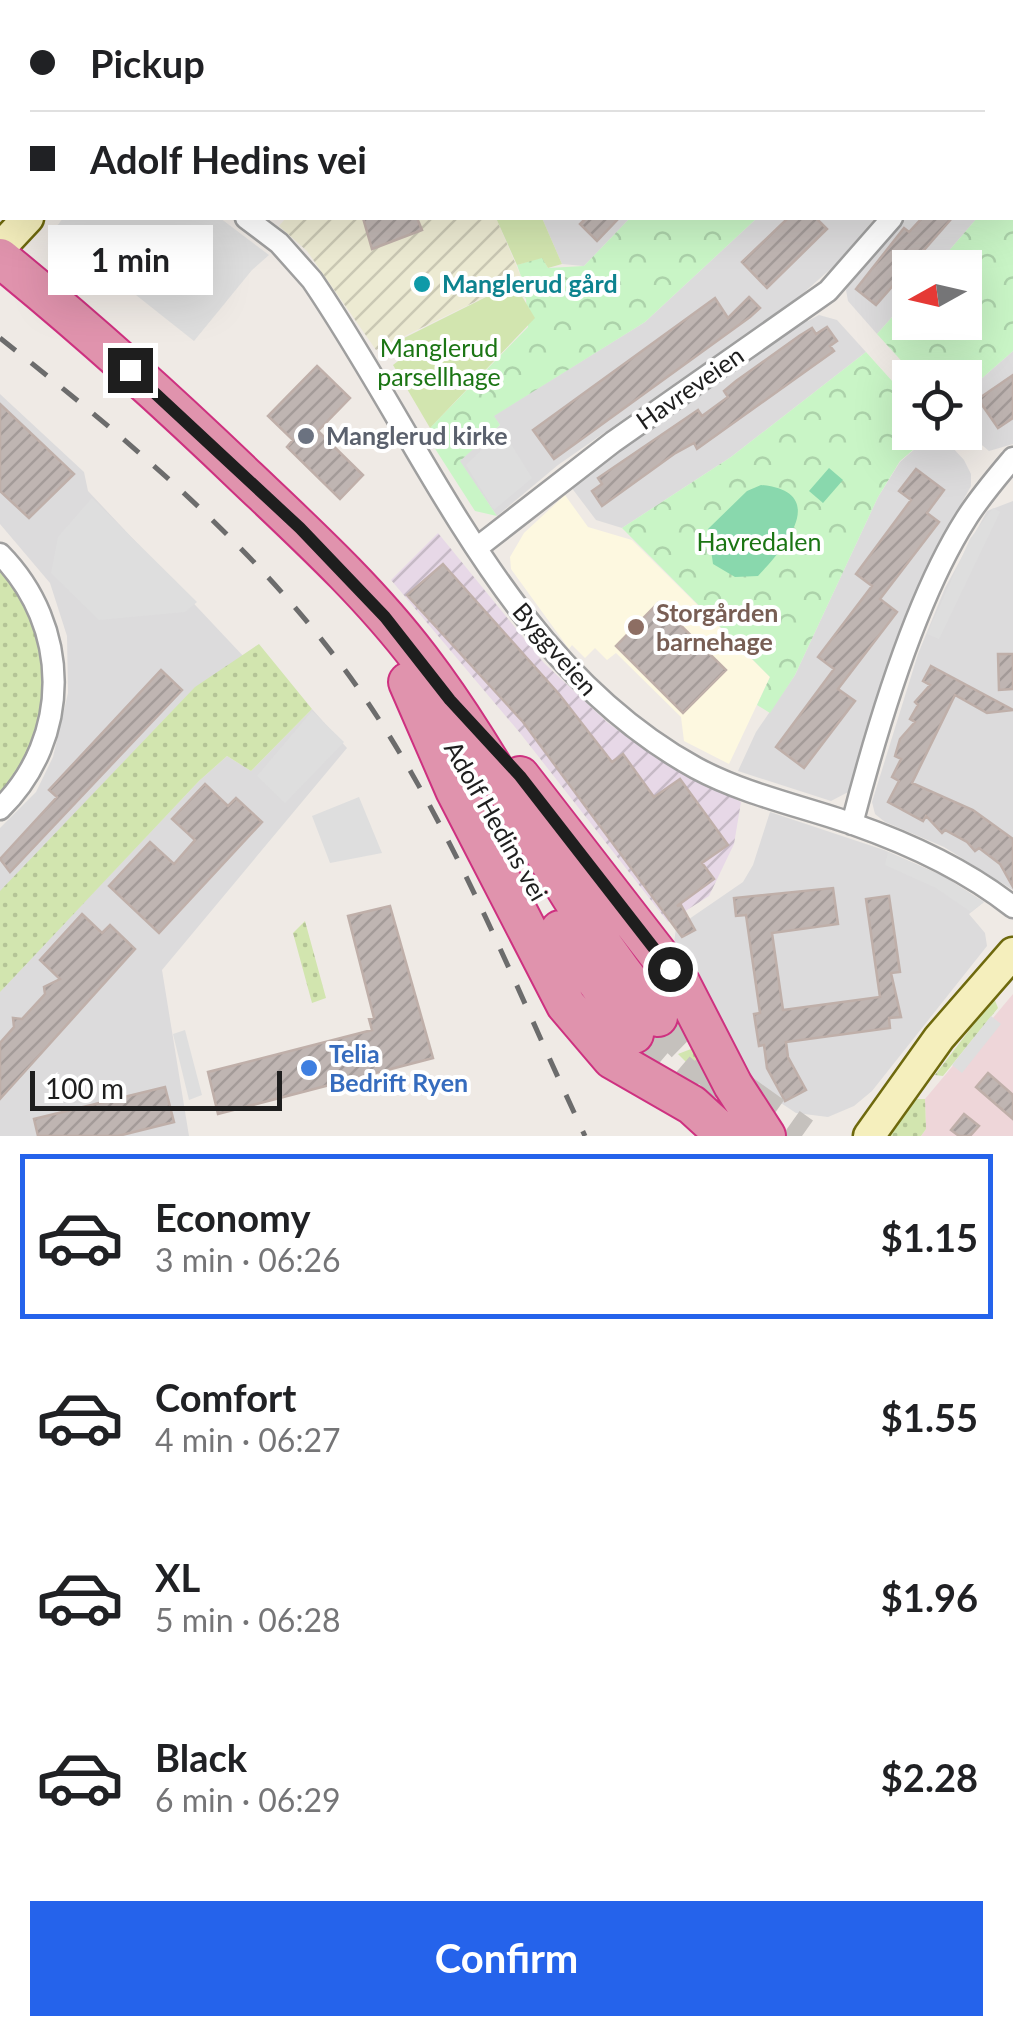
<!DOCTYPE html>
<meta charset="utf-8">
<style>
body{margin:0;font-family:Lato,sans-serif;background:#f6f6f6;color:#202124;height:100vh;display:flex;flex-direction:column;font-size:38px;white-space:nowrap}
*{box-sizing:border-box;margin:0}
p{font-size:32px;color:#757577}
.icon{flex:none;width:55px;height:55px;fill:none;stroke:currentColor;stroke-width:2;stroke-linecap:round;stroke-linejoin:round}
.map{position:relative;height:1136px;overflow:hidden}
.side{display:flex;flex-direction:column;background:#fff;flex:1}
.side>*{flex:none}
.top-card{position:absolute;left:0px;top:0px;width:1015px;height:220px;box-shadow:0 10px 40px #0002;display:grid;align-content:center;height:220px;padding:0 30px;background:#fff}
.needle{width:65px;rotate:262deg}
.controls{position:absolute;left:892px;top:250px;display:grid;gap:20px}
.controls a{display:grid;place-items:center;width:90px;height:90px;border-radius:0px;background:#fff;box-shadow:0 10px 40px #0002;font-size:50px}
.scale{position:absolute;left:30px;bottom:25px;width:252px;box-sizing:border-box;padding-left:10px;border:5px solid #1e1e1e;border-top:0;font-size:28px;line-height:35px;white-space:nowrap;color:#1e1e1e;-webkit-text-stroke:8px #fff;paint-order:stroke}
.end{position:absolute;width:45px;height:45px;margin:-22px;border:12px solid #1e1e1e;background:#fff;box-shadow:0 0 0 5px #fff}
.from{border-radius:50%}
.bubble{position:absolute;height:70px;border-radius:0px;background:#fff;box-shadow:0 10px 40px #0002;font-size:32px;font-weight:700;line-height:70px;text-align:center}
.top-card b{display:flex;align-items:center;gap:35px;height:95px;font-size:38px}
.top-card b+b{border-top:2px solid #e0e0e0}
.top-card i{width:25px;height:25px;background:#202124}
ul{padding:18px 0 0;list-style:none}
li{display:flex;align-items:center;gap:30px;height:165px;margin:0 20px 15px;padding:0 10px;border:5px solid transparent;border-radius:0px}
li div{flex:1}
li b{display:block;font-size:38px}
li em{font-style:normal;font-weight:700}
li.on{border-color:#2563eb}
li>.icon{width:90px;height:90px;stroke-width:1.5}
.cta{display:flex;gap:20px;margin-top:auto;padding:20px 30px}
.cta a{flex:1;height:115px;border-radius:0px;background:#2563eb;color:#fff;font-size:40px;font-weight:700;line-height:115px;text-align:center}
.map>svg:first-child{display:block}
</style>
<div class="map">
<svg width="1013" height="1136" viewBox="0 0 1013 1136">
<defs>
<pattern id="industrial-furrows" width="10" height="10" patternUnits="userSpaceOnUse" patternTransform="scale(2.5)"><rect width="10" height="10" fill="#e7d8e7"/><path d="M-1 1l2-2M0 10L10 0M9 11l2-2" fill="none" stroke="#c6b9c6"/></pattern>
<pattern id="farmland-furrows" width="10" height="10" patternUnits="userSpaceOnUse" patternTransform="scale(2.5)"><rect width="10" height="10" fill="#ecead2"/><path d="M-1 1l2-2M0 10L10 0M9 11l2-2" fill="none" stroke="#cac8b4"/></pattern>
<pattern id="grass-dots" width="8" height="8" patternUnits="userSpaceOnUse" patternTransform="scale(2.5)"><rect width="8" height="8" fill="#d2e5af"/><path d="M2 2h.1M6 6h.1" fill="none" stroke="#b4c496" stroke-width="1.8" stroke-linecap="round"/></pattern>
<pattern id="park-crowns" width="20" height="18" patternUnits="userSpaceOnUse" patternTransform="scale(2.5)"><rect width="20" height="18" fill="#c9f5c6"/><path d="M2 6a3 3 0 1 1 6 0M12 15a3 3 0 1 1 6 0" fill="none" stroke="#acd2aa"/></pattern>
<pattern id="building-hatch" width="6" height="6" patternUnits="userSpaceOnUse" patternTransform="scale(2.5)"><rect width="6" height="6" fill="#bfb5b2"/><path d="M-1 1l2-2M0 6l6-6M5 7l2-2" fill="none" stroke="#a49b99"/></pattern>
</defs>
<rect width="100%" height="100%" fill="#efeae5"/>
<path fill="#dcdbdc" d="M331 0H705L703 2Z
M542 218H630L584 266 562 264Z
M757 218H875L835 265 800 296 558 465 497 516 459 461 500 425 493 416 645 322Z
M901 218H977L935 267 910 268V297L877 334 848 301 846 290Z
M819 315 837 320 866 352 731 457 622 528 596 520 568 483 804 317 808 321Z
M1013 351V444L989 451 965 431V393Z
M0 394 84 472 88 491 245 658 0 905V828L36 792 53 757 68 693 67 636 50 583 0 524Z
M933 433H939L964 460 971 474V486L955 515 854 789 831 801 738 771 756 732 795 675 878 497 900 462Z
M1013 501V890L944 847 885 822 875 814 872 802 918 654 945 588 987 511Z
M312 709 347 748 162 970 189 1136H0V991L199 781 227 756 251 771Z
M770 812 884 850 943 876 984 902 969 914 985 933 987 946 872 1091 854 1106 828 1117 796 1113 755 1086 707 991 674 943 676 928 743 882 753 865Z"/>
<path fill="#eed6d9" d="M0 0 143 2H2L1 195Z
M1013 994V1136H921L926 1129 925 1099Z"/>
<path fill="url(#industrial-furrows)" d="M438 533 544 663 608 723 658 759 741 802 734 844 709 896 668 922 520 733 391 580Z"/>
<path fill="#fdf8e0" d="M565 495 588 527 632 540 770 677 729 764 684 741 681 717 616 653 607 660 595 648 585 658 572 645 569 649 511 569 510 557 524 533Z"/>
<path fill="url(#farmland-furrows)" d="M286 218H496L522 279 376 350 307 251 279 226Z"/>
<path fill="url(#grass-dots)" d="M0 567 23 589 42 635 46 698 25 764 0 793Z
M259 644 312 709 251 771 227 756 199 781 0 992V891L195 687Z
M305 921 326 998 312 1003 293 933Z
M994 998 998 1008 943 1076 935 1075Z
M696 1047 722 1098 678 1054Z
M910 1099H925L926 1129 921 1136H887Z"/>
<path fill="url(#park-crowns)" d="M1013 174V351L965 393V378L916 377 877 334 910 297V322H965V268L935 267 977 218H1012Z
M630 218H757L645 322 494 416 500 425 460 461 497 516 475 511 425 433 528 327 526 299 514 283 522 279 517 265 542 257 548 268 584 266Z
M866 352 910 401V432L933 433 900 461 878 497 795 675 770 713 757 705 770 677 622 528 731 457Z"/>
<path fill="#d2e5af" d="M496 218H542L562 264 548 268 542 258 517 265Z
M514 283 535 318 430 428 393 365 402 358 394 343Z"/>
<path fill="#89d8ad" d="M829 468 843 480 823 503 809 491Z
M761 485C832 492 783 550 758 576L735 577 713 564 708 529 747 491Z"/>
<path fill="#dedede" d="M63 218H220L269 255 252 270 194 341 54 230Z
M502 430 532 478 494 510 466 465Z
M92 498 197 602 185 612 99 620 51 573 58 537Z
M993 508 1000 512 939 639 927 634 970 539Z
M312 711 344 742 285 803 257 776Z
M359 797 382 853 330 863 312 816Z
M888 852 942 876 984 902 971 912 936 888 885 865Z
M991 1016 1001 1024 962 1073 952 1065Z
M185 1030 202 1095 189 1100 173 1034Z"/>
<path fill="url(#building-hatch)" stroke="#bfafa9" stroke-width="2.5" d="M363 218H417L422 230 372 249Z
M586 218H619L597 241 580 224Z
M788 218H816L827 229 767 288 742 262Z
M922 218H952L876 305 856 289 904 228 909 232Z
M749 297 760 308 750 317 554 459 533 430 715 298 728 318Z
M827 327 837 341 830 346 834 351 697 449 694 443 674 454 602 506 592 491 602 484 598 478 698 410 702 416 728 397 724 391 736 381 799 336 812 328 816 334Z
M317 366 350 398 318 431 363 475 340 499 287 447 293 440 268 416Z
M1013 375V418L998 428 978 399Z
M0 404 74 474 29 518 0 491Z
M916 469 944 490 927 513 939 522 880 599 897 612 838 689 855 701 804 768 776 747 834 669 818 657 872 586 856 574 911 500 899 491Z
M443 564 559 694 612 762 623 754 654 797 680 779 728 845 702 863 714 879 677 906 681 905 695 930 682 937 523 722 407 595Z
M658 603 726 670 683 713 616 646Z
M998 654H1013V689L999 690Z
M931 666 1013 710 987 713 955 695 912 783 973 810 1013 839V887L1000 864 979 848 975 851 967 842 945 830 942 833 926 816 923 821 888 802 899 781 892 777 901 759 895 756 900 739 915 722 910 719 918 705 915 702 930 685 923 681Z
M161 670 182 690 10 872 0 859 57 797 49 790Z
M205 784 228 806 236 798 262 822 159 933 109 886 150 842 174 864 195 840 172 819Z
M833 888 838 924 772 933 783 1010 880 997 866 899 889 896 900 972 891 973 901 1017 889 1018 890 1028 786 1042 788 1057 806 1090 785 1101 767 1068 764 1045 759 1046 754 1014 760 1013 746 915 736 916 734 898Z
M390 906 433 1058 218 1114 208 1072 372 1030 369 1019 374 1018 348 916Z
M82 914 102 933 110 925 135 949 0 1099V1043L14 1027 13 1018 22 1019 45 994 44 987 60 979 40 960Z
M988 1073 1013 1095V1119L976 1087Z
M165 1087 174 1122 118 1136H38L34 1119Z
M964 1114 979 1126 970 1136H959L951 1130Z"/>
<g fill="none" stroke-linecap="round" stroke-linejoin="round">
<path stroke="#c5c1bd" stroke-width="38" stroke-dasharray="38 19" stroke-linecap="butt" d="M658 1017 719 1077 802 1136
M634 1034 696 1087"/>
<g stroke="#9f9f9f" stroke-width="25">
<path id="street" d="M718 2 720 0
M1012 69H1013
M246 218 279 243 312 280C428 450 507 664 696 768 744 794 801 806 853 824 910 844 965 869 1013 907
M478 547 613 442 828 291 892 218
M0 554C71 626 72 738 0 809
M852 824C876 731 915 599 966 519 979 498 997 477 1013 458"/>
</g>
<g stroke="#6e690d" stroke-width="35">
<path id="secondary" d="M169 2 170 0
M0 248 28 218
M869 1136 939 1038 1013 953"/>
</g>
<g stroke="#ce3180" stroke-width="42">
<path id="highway" d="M0 258C86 328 168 402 248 479 308 536 370 593 420 659 508 774 563 907 658 1017
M408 682 455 790 566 1005 612 1059 692 1105 726 1136
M520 776 681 984 733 1085 766 1136
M560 930 634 1034"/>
</g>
<use href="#street" stroke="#fff" stroke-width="20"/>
<use href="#secondary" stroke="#f5efbd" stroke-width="30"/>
<use href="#highway" stroke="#e093ad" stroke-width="38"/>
<path stroke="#6c6c6c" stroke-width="5" stroke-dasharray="20 20" stroke-linecap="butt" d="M0 338C131 442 264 553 360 691 454 827 515 987 585 1136"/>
</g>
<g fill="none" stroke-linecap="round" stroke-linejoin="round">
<path stroke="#1e1e1e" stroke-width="12" d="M130 370 300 528 385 617 450 700 520 776 670 969"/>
</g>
<circle fill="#0f9aa8" stroke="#fff" stroke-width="4" cx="422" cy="284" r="10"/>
<circle fill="#6b7280" stroke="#fff" stroke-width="4" cx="306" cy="436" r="10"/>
<circle fill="#8d6e63" stroke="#fff" stroke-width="4" cx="636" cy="627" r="10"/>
<circle fill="#3f7fe0" stroke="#fff" stroke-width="4" cx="309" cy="1068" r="10"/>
<g text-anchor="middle" stroke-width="8" stroke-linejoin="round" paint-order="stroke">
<g font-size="25" font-weight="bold" fill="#0d838f" stroke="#fff" text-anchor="start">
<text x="442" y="293">Manglerud gård</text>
</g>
<g font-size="25" fill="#1b7514" stroke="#fff">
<text x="439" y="357">Manglerud<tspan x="439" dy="29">parsellhage</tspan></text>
<text x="759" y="551">Havredalen</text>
</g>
<g font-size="25" fill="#1e1e1e" stroke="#fff">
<text transform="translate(690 388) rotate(-35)" y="9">Havreveien</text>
<text transform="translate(555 649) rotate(49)" y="9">Byggveien</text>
<text transform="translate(496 821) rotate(60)" y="9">Adolf Hedins vei</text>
</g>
<g font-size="25" font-weight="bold" fill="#5b616d" stroke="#fff" text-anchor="start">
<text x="326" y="445">Manglerud kirke</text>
</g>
<g font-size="25" font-weight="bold" fill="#785e54" stroke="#fff" text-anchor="start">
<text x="656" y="622">Storgården<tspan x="656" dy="29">barnehage</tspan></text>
</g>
<g font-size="25" font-weight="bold" fill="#366cbe" stroke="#fff" text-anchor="start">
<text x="329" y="1063">Telia<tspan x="329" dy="29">Bedrift Ryen</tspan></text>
</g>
</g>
</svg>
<div class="controls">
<a><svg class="needle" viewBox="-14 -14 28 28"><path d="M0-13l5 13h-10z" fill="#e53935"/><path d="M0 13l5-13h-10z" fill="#757577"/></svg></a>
<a><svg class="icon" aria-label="locate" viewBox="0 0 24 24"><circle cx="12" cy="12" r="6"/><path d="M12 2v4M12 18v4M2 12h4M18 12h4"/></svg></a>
</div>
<div class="scale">100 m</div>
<i class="end from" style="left:670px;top:969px"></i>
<i class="end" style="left:130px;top:370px"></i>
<div class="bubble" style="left:48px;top:225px;width:165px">1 min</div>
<div class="top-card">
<b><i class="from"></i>Pickup</b>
<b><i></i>Adolf Hedins vei</b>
</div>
</div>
<section class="side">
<ul>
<li class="on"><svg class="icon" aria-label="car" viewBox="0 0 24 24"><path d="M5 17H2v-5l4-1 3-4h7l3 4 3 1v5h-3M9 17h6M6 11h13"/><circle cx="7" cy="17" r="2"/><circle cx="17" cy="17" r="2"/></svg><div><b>Economy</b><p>3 min · 06:26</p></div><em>$1.15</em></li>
<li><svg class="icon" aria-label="car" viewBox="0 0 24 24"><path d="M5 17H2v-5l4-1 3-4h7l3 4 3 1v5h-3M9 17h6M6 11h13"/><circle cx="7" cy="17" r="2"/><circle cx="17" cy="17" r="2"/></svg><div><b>Comfort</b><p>4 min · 06:27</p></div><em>$1.55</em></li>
<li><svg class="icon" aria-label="car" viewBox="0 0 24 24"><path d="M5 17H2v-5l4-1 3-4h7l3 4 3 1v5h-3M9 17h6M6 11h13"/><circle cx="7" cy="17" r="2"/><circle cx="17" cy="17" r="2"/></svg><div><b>XL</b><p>5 min · 06:28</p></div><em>$1.96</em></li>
<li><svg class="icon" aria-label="car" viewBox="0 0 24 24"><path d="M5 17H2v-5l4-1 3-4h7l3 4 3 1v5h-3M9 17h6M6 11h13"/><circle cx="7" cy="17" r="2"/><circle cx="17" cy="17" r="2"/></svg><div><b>Black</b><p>6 min · 06:29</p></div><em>$2.28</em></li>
</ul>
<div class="cta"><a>Confirm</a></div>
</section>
